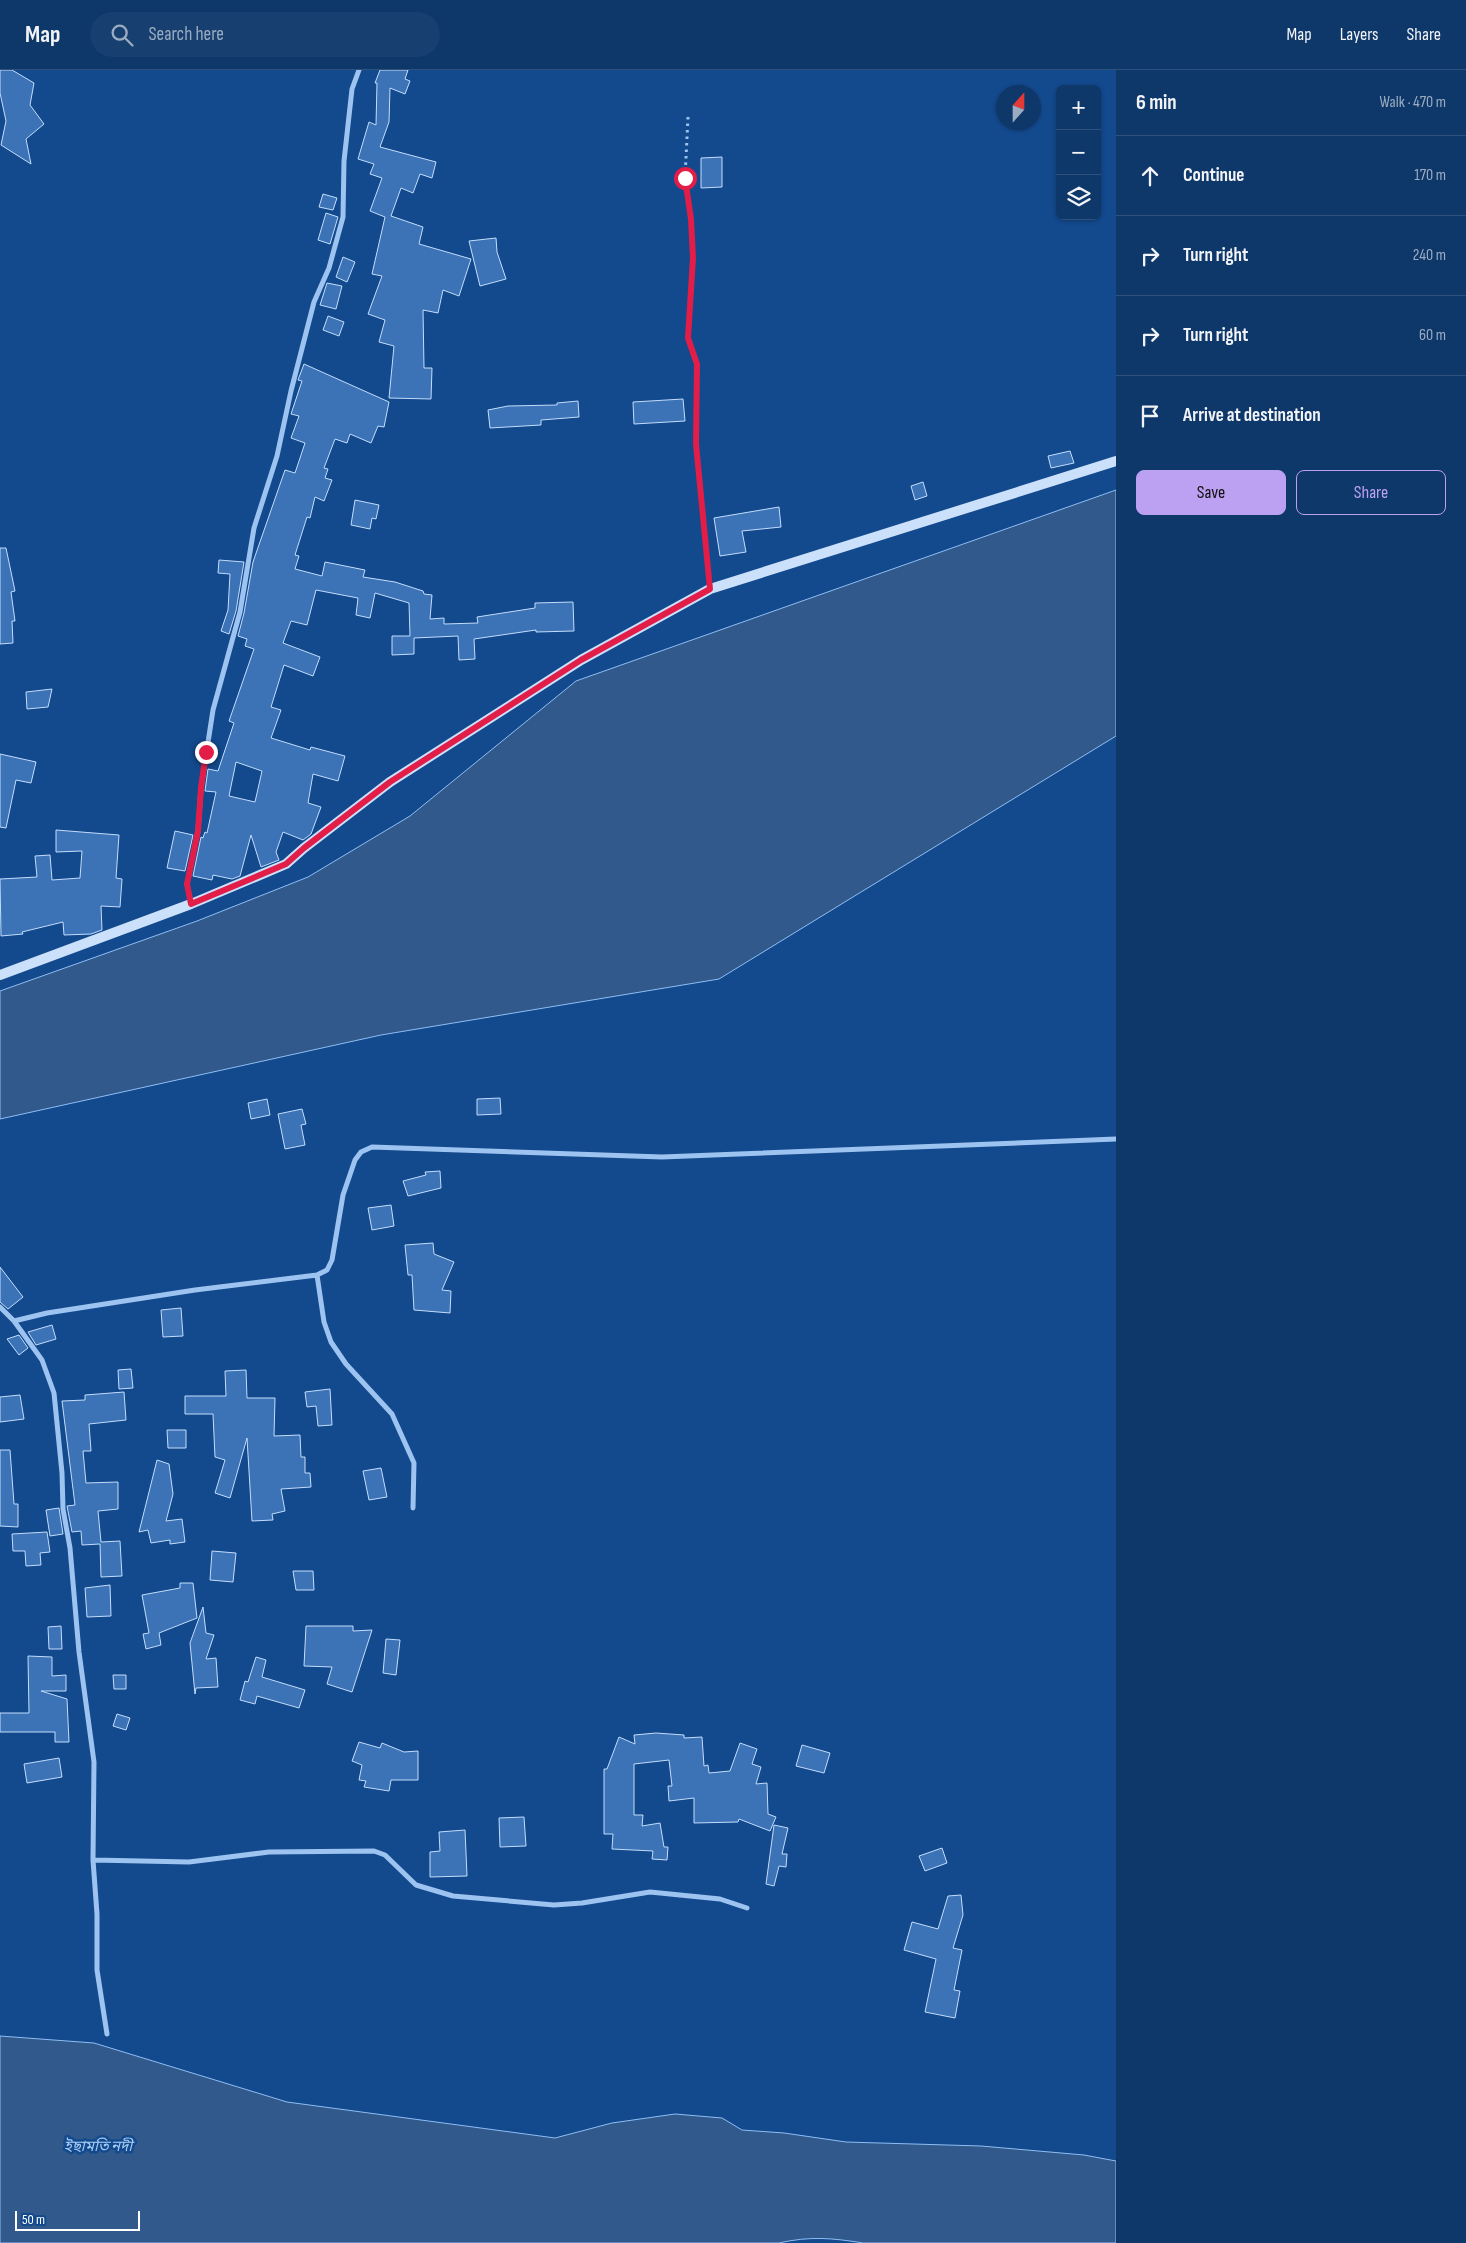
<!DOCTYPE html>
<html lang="en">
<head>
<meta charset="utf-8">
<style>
	body { margin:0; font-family:"Sofia Sans Condensed","Noto Sans Bengali",sans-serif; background:#173f70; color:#f1f3f6 }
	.controls { position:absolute; right:15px; top:15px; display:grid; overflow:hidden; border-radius:8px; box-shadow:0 1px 4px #0004 }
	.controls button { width:45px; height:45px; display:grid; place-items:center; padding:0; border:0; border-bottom:1px solid #2e517e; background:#0e376a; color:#f1f3f6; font:25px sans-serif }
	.compass { position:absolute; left:996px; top:15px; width:45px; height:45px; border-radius:50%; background:#0e376a; box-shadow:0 1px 4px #0004; rotate:21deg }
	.scale { position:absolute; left:15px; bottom:12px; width:125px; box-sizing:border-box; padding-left:5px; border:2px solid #fff; border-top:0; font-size:14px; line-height:18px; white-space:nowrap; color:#fff; -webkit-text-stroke:4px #13498d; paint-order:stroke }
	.stop { position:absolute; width:15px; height:15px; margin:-11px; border:4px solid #e11d48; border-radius:50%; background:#fff }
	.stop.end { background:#e11d48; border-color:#fff; box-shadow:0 1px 5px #0008 }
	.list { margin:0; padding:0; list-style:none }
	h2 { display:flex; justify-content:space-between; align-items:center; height:65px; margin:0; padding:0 20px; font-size:21px }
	h2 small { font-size:16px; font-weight:400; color:#9bacc1 }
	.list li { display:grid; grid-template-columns:32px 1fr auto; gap:15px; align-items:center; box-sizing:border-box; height:80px; padding:0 20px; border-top:1px solid #2e517e }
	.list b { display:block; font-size:19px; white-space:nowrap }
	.list em { font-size:16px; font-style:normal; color:#9bacc1 }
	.actions { display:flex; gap:10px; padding:15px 20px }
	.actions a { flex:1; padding:11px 0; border:1px solid #bca0f2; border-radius:8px; text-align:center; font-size:18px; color:#bca0f2 }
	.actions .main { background:#bca0f2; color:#111 }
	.icon { flex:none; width:28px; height:28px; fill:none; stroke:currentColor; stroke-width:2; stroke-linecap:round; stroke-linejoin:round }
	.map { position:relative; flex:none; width:1116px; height:2173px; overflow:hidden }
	header { display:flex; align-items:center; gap:30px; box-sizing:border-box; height:70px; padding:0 25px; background:#0e376a; border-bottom:1px solid #2e517e }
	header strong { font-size:24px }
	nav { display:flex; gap:28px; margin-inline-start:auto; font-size:18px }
	.search { width:350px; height:45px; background:#173f70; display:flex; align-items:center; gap:12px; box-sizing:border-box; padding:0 18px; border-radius:28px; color:#9bacc1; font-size:19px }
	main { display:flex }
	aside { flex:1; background:#0e376a }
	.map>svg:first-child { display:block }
	.water { fill:#31598b; stroke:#8fbef4 }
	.building { fill:#3c73b6; stroke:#c3ddfc; fill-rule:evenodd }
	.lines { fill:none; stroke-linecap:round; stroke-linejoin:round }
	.path { stroke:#9dc3f1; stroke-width:3; stroke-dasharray:2.5 4; stroke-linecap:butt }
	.street { stroke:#9dc3f1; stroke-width:5 }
	.secondary { stroke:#cbe0fb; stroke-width:10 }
	.route { stroke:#e11d48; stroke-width:6 }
	.labels { text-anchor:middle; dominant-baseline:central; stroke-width:5; stroke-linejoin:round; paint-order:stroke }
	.water-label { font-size:15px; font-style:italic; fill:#a8cdf8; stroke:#13498d }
</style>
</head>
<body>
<header>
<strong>Map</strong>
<div class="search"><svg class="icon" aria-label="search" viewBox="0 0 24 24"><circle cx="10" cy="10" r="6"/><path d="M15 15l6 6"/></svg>Search here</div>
<nav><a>Map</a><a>Layers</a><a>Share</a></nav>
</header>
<main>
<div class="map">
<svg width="1116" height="2173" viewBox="0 0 1116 2173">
	<rect width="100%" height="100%" fill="#13498d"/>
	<path class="water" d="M1116,420V666L719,909L381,965L0,1049V921L197,851L308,807L410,746L576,611Z
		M0,1966L94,1973L287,2032L555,2068L612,2053L675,2044L722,2048L742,2060L784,2063L846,2072L981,2076L1084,2085L1116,2091V2173H863C833,2168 809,2166 779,2173H0Z"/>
	<path class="building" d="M0,0H12L34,13L30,35L44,54L26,69L31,94L1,75L6,51L0,23Z
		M380,0H408L405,9L410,11L405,24L390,18L389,52L380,77L436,92L432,108L420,104L413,123L401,118L391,146L423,157L419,174L471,189L459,226L443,220L438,243L423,240L424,298H432L431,329L389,328L394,276L379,272L385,250L368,244L382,206L372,204L385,147L370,141L382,108L370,104L374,94L358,89L369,52L376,55L377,13H375Z
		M722,87V117L701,118V88Z
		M323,124L337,128L333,140L319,137Z
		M326,143L338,147L330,174L318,170Z
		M496,168L497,182L506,209L480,216L469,171Z
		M343,187L355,192L347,212L336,207Z
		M327,213L342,216L336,239L320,235Z
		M328,246L344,252L339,266L323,260Z
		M304,294L389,332L384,357L378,356L371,373L350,364L347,373L335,369L324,398L328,399L325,408L332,410L324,431L315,427L310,448L307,447L295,485L299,486L295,499L322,506L325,492L365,500L363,507L395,512L423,521L424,524L432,525L430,549L444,548V554L478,553L477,547L535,538V533L573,532L574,561L536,562V560L474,569L475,589L459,590L458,566L414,568V584L392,585V566H410L409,533L375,523L370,548L356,545L358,528L316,520L307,555L291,551L283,573L320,587L313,606L284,595L271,637L281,640L271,668L310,680L311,677L345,686L338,711L313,704L308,733L321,737L311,764L303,770L283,762L276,782L279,790L261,797L251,765L240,806L232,809L213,805L212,810L193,806L201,767L203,768L205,762L207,763L216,722L205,721L208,699L218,701L234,653L229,651L254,579L245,576L247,569L238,566L244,543L253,492L285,400L295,403L305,373L291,368L299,346L291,344L302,311L298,310ZM236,692L262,701L255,732L229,726Z
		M683,329L685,351L634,354L633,332Z
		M578,331L579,347L541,350V355L490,358L488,340L508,336L557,335V333Z
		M1070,381L1074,393L1051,398L1048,386Z
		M923,412L927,426L915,430L911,416Z
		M355,430L379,435L376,449L372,448L370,459L351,455Z
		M779,437L781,457L742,461L746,482L720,486L714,448Z
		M0,478H6L15,521L11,522L15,551H12L13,573L0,574Z
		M219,490L244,492L236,541L229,564L221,561L228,540L230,504L218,503Z
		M52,619L48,637L27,639L26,622Z
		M0,684L36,692L31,713L16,710L6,758L0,757Z
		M56,760L119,765L116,808L122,809L120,837L101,836L102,860L91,864L64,865L63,852L22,862L23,864L1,866L0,809L37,807L35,786L50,785L52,810L80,808L82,781L56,782Z
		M175,761L193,765L185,801L167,798Z
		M500,1028L501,1044L477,1045V1029Z
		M267,1029L270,1045L251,1049L248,1033Z
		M302,1039L306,1054L301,1055L305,1075L285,1079L278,1044Z
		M440,1101L441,1118L408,1126L403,1111L426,1105L425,1102Z
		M391,1135L394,1156L372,1160L368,1138Z
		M433,1173L434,1184L454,1192L442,1220L451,1221L450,1243L414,1240L412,1205H408L405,1175Z
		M0,1197L23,1227L8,1239L0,1232Z
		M181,1238L183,1266L163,1267L161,1240Z
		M52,1255L56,1269L36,1275L28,1262Z
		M19,1265L28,1278L19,1285L7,1269Z
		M131,1299L133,1318L119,1319L118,1300Z
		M246,1300L247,1328H275L274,1366L300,1365L301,1387H305V1403H310L311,1417L281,1419L285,1441L272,1444L273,1450L252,1451L247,1368L230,1428L215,1423L225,1390L215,1387L213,1344H185V1326H226L225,1301Z
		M330,1319L332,1355L318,1356L316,1336L307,1337L305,1322Z
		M124,1322L126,1350L89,1354L91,1381H83L86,1413L118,1412V1439L98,1441L101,1472L120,1471L122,1506L101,1507L100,1474L82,1475L81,1461L72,1462L67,1436L75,1435L62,1331L85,1330V1325Z
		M20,1325L24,1349L0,1352V1327Z
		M167,1360H186V1378H168Z
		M0,1380H10L14,1434H18V1457L0,1456Z
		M157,1390L169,1394L173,1424L166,1451L182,1449L185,1472L170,1474V1470L151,1473L148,1460L139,1462Z
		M381,1398L387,1427L369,1430L363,1401Z
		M59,1438L63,1464L50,1466L46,1440Z
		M47,1462L50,1482L40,1483L41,1495L26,1496L25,1481H13L12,1464Z
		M212,1481L236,1483L233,1512L210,1510Z
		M293,1501H313L314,1520H296Z
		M180,1513H193L197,1548L159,1563L161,1575L146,1579L143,1564L149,1563L142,1525L180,1518Z
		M110,1515L111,1546L87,1547L85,1518Z
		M203,1537L206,1563L214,1565L206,1589L216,1588L218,1617L196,1618L195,1624L190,1573Z
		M61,1556L62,1579H49L48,1557Z
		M306,1556H353V1561L372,1560L352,1622L327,1614L332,1597L304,1596Z
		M386,1569L400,1570L396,1605L383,1603Z
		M28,1586L52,1587V1606L66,1605V1621H41L67,1629L69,1672H55V1662H0V1643H29Z
		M256,1587L266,1590L262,1607L305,1620L299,1638L257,1626L255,1634L240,1630L245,1611L248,1612Z
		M113,1605H126V1619H114Z
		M117,1644L130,1648L126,1660L113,1656Z
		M656,1663L684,1665V1668L702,1667L704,1696L708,1695L709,1703L730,1701L740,1673L757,1679L752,1694L761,1697L756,1714L767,1713L768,1744L776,1747L770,1761L739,1749L738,1752L694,1753V1728L669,1731L668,1716H672L669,1690L634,1694V1745H643L642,1756L660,1753L664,1777H668L667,1790L652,1789L653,1781L612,1779L613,1764H604V1699H607L619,1667L635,1674L634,1665Z
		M359,1672L380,1678L382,1673L404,1682L418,1681V1710H391L389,1721L364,1717L366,1711L359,1710L362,1695L352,1691Z
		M802,1675L830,1683L824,1703L796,1696Z
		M59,1688L62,1707L27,1713L24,1694Z
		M524,1747L526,1776L500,1777L499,1748Z
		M774,1755L788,1758L782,1784H787L786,1797L779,1796L774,1816L766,1814Z
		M465,1760L467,1806L430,1807V1782L440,1781L439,1762Z
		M942,1778L947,1793L925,1801L919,1786Z
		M961,1825L963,1845L953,1878L962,1880L954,1920L960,1921L955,1948L925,1942L936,1889L904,1880L912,1852L938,1859L948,1826Z"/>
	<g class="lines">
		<path class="path" d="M688,47L685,108L691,149L693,188L688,268L697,294L696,374L709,506"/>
		<path class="street" d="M191,834L187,814L198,761L201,718L213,640L240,542L254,458L277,386L291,321L314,232L329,198L343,147L344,91L352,19L359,0
			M317,1205L324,1252L331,1272L346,1294L392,1344L414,1393L413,1438
			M0,1237L14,1251L42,1290L54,1323L62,1403L63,1439L70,1478L79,1582L94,1692L93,1790L97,1844V1900L107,1964
			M14,1251L47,1243L195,1220L317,1205L327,1200L332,1190L343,1125L355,1090L361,1082L372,1077L662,1087L1116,1069
			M93,1790L189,1792L269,1782L374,1781L385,1785L416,1815L453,1826L554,1835L582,1833L650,1822L720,1829L747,1838"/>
		<path class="secondary" d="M0,905L191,834L286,794L304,778L390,712L581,590L710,519L1116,391"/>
	</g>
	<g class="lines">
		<path class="route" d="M206,682L201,718L198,761L187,814L191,834L286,794L304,778L390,712L581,590L710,519L696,374L697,294L688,268L693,188L691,149L685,108"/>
	</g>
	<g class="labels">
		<g class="water-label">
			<text x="98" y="2076">ইছামতি নদী</text>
		</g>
	</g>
</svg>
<div class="controls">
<button>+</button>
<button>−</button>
<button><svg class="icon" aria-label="layers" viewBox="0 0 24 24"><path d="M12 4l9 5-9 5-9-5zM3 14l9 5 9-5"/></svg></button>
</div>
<svg class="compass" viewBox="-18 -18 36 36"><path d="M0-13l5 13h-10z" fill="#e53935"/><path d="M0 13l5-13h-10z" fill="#9bacc1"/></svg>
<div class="scale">50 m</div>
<div class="stop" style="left:685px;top:108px"></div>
<div class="stop end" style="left:206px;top:682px"></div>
</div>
<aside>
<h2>6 min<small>Walk · 470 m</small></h2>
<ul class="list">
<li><svg class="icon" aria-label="ahead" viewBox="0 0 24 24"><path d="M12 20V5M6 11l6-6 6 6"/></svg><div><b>Continue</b></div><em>170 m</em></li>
<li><svg class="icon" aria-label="right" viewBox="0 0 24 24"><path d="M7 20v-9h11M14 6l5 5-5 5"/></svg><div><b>Turn right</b></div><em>240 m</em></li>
<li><svg class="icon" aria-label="right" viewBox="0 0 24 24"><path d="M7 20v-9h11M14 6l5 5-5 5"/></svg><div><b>Turn right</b></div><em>60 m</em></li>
<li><svg class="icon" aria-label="arrive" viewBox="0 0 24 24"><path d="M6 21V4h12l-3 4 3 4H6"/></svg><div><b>Arrive at destination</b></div></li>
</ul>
<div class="actions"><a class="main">Save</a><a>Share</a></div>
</aside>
</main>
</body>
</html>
